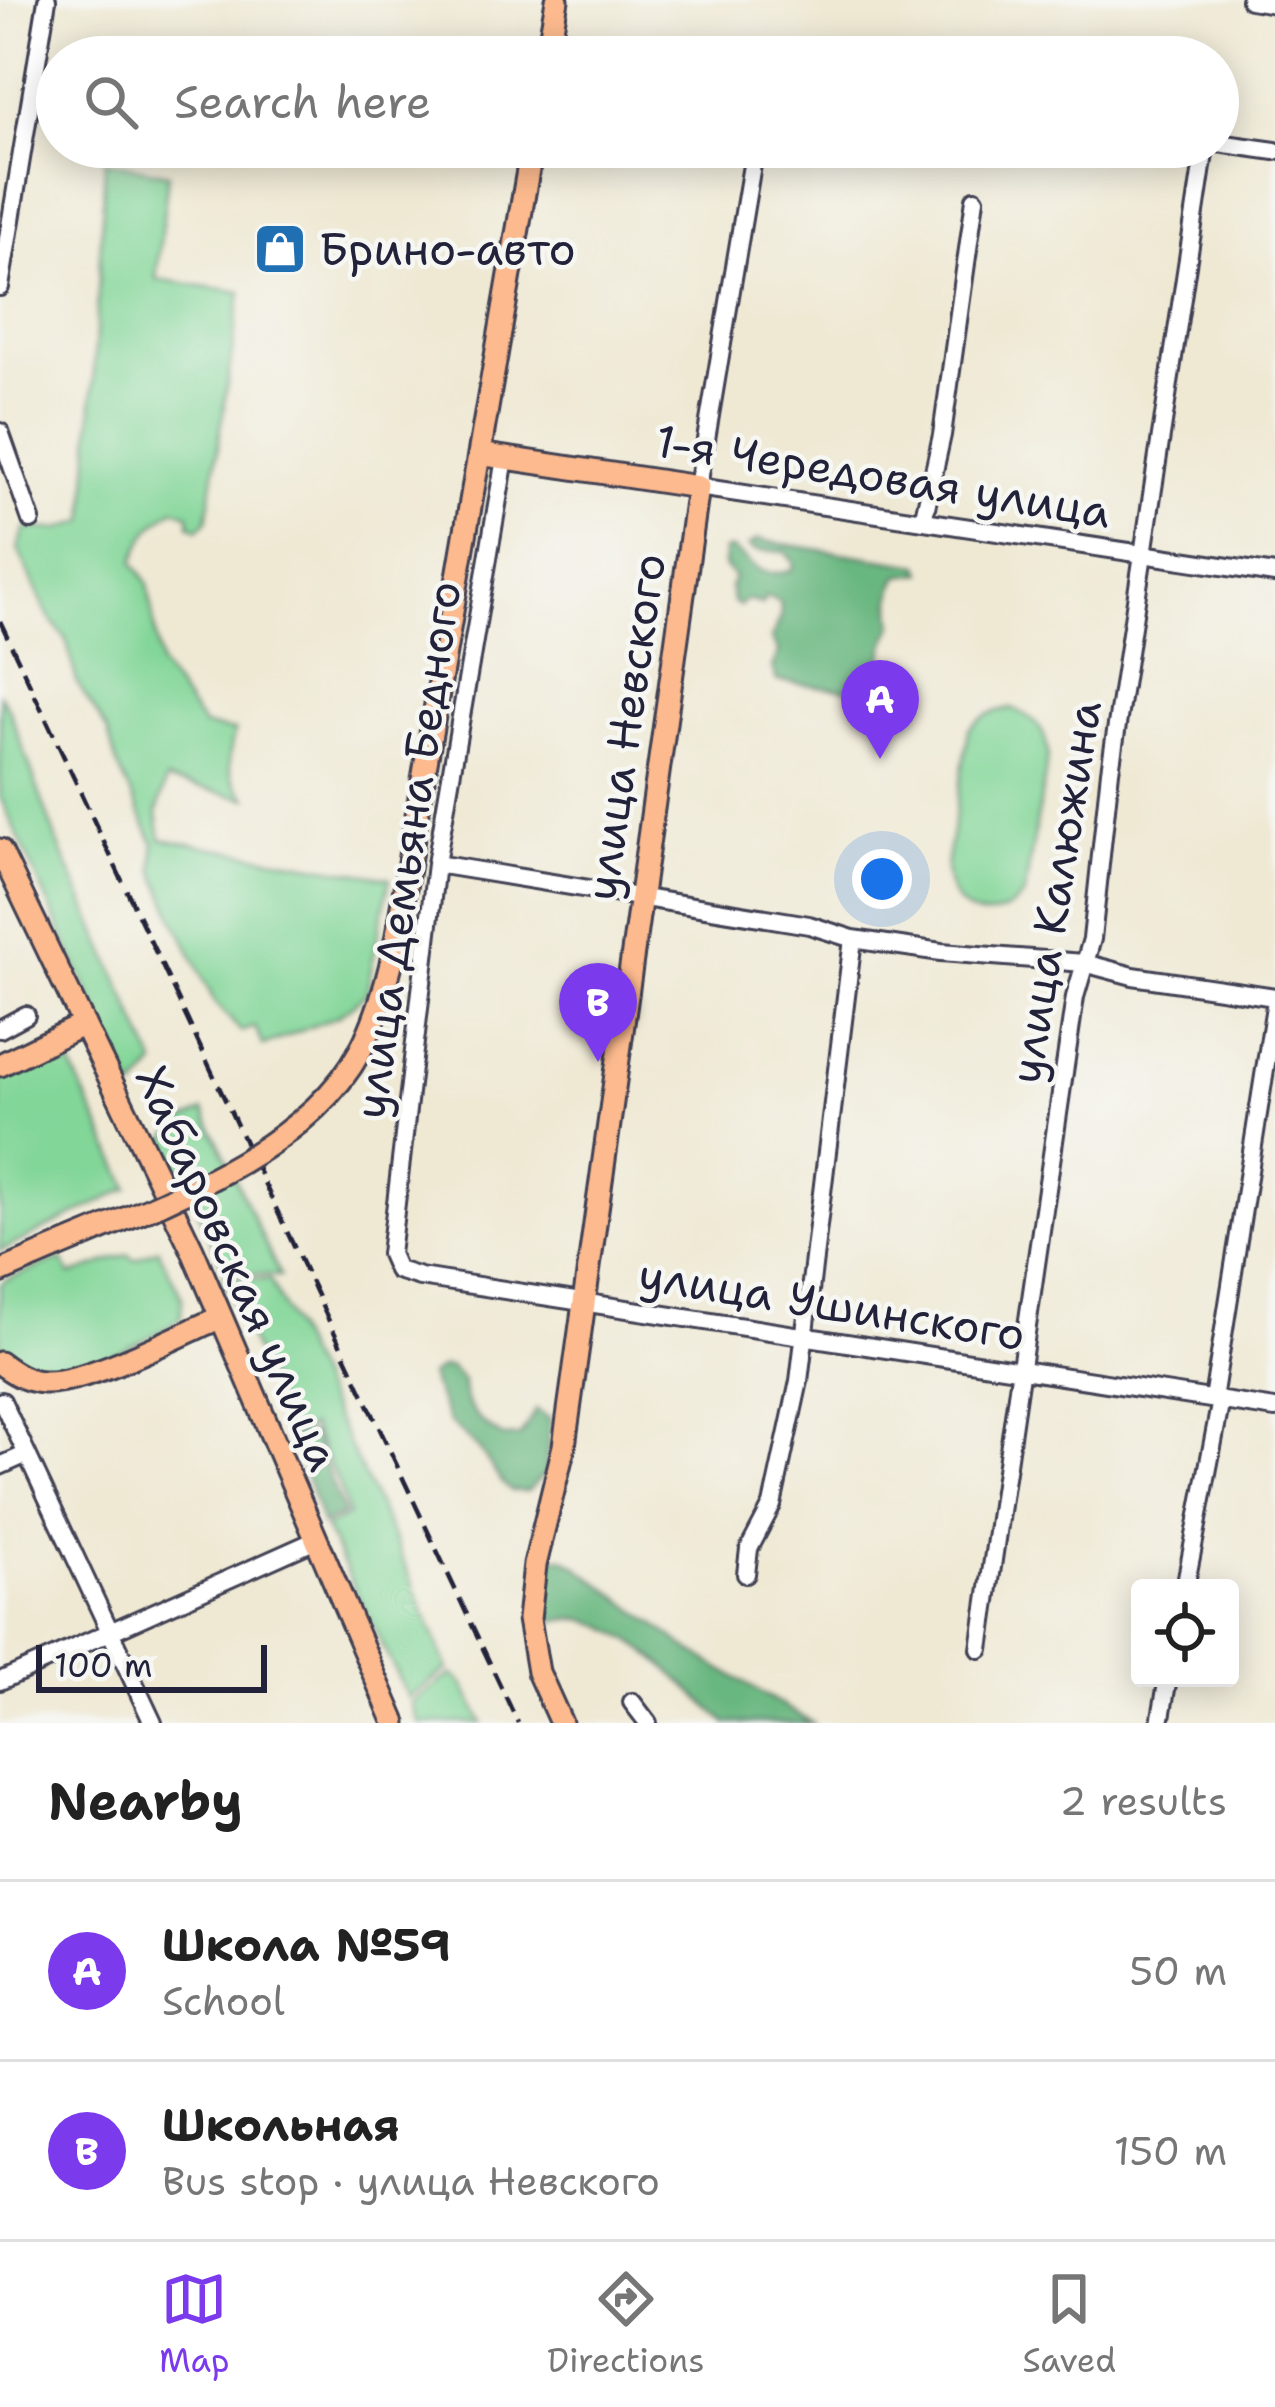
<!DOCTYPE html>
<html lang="en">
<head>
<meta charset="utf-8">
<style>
	body { margin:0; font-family:"Shantell Sans",sans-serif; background:#f2f2f2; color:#222 }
	.controls { position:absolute; right:36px; bottom:36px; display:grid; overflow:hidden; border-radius:12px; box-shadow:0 6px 30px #0003 }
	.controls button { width:108px; height:108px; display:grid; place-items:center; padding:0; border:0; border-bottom:3px solid #e0e0e0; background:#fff; color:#222; font:60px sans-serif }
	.scale { position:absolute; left:36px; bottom:30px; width:231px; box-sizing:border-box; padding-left:12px; border:6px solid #22223b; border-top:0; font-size:33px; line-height:42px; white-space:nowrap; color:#22223b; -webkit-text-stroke:9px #f6f6f2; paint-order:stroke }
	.you { position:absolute; left:882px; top:879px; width:42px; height:42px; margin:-30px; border:9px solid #fff; border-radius:50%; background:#1a73e8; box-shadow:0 0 0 18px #1a73e833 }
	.badge { display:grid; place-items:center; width:78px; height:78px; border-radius:50%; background:#7c3aed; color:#fff; font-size:39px; font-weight:700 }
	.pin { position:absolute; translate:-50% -99px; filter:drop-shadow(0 3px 6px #0008) }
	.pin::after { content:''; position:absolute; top:63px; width:42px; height:36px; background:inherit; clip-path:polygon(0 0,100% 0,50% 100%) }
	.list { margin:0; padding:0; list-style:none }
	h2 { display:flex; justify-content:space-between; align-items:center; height:156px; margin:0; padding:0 48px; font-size:51px }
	h2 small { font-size:39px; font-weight:400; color:#767676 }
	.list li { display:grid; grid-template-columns:78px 1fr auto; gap:36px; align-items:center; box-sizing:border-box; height:180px; padding:0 48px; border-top:3px solid #e0e0e0 }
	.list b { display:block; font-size:45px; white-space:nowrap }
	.list p { margin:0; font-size:39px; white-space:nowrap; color:#767676 }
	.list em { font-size:39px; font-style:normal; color:#767676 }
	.icon { flex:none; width:66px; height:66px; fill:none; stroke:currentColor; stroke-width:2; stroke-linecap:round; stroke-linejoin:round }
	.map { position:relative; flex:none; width:1275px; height:1723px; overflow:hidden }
	.search { position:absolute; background:#fff; box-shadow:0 6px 30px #0003; left:36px; right:36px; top:36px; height:132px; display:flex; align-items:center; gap:30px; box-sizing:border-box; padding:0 42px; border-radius:66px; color:#767676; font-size:45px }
	.sheet { height:516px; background:#fff }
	nav { display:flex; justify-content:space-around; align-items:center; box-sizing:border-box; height:168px; border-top:3px solid #e0e0e0; background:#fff; font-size:33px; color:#767676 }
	nav a { display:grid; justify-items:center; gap:6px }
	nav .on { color:#7c3aed }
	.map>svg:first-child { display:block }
	.green { fill:#82d698; stroke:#527c6a; stroke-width:3 }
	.forest { fill:#69b780; stroke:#466c5e; stroke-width:3 }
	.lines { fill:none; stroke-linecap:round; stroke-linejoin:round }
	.minor-casing { stroke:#414052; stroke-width:22 }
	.major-casing { stroke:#414052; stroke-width:27 }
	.minor { stroke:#fff; stroke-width:16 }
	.major { stroke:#fcba8e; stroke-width:21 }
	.rail { stroke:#22223b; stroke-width:4.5; stroke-dasharray:18 9; stroke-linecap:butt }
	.major-bridge-casing { stroke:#414052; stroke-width:27; stroke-linecap:butt }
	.major-bridge { stroke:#fcba8e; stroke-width:21 }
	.labels { text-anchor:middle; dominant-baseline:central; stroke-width:9; stroke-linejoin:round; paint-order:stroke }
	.poi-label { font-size:45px; fill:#22223b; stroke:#f6f6f2; text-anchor:start }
	.street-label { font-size:45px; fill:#22223b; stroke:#f6f6f2 }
</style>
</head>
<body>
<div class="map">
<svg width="1275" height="1723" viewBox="0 0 1275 1723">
	<rect width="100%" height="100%" fill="#f6f6f2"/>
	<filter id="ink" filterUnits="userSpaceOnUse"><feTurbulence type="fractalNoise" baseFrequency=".00833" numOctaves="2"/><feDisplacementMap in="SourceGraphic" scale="24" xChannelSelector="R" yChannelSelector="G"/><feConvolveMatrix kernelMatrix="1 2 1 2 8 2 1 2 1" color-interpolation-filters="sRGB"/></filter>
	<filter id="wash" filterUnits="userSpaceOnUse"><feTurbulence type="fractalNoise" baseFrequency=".004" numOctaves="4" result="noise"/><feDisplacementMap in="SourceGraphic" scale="48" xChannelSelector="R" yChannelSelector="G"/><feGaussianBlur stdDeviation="2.7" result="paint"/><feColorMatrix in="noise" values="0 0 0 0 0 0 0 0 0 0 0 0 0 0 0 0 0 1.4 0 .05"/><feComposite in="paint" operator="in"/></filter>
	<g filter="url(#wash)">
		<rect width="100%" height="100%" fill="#efe9d4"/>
		<path class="green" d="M105,161L168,174L156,279L241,292L207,521L198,529L190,524L189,514L175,509C152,522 142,538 134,562L148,584L160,666L204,726L235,731C226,761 225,779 249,799L166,780L157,813L161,839L390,878L366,994L338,1016L263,1046L255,1027L241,1032L214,1001L177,924L154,870V843L116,762L108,732L77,683L66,639L48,616L18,549L25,529H59L86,521Z
			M0,695L9,709L56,839L156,1065L134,1091L0,797Z
			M1012,709C1037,718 1047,731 1048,757L1024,895C991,932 948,916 946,867L969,729C983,715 993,710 1012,709Z
			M63,1048L129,1188L0,1251V1075Z
			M204,1111L280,1276L225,1272L166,1139L179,1123Z
			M158,1249L182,1297L181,1319C146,1340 81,1377 39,1370C23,1368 11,1356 0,1345V1285L5,1280L61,1259L71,1275L129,1254L134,1260Z
			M222,1278L270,1280L396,1544L448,1669L408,1698L325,1528L348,1515L339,1485L311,1426L293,1437Z
			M452,1674L463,1684L483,1723H419L411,1703Z"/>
		<path class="forest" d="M757,540L920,565L923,573L899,576C890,590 891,609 894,625C878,651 886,671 871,693L777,681L772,667L779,652L771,639L781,617L780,602L765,597L762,604L746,600L740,606L733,602L730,587L734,578L724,566V550L733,549C753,567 762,578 791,571L794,564L786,551H755L748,546Z
			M442,1367L450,1368L463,1381C462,1408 481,1424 503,1437L520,1436L536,1410L550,1419L546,1472L528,1491H511L502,1483L479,1449L449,1422L429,1376Z
			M312,1433L343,1513L322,1525L293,1437Z
			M552,1557L563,1558L578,1567L691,1651L812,1723H727C683,1686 644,1637 586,1620C569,1616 554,1624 538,1620L541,1581Z"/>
	</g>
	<g filter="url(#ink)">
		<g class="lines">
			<g class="minor-casing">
				<path id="minor" d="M1250,0L1275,4
					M550,42L634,57
					M1218,143L1275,151
					M755,147L698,487L1275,574
					M0,287L47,0
					M0,432L31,520
					M505,458L436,864L390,1254L397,1270L420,1277L1275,1409
					M923,521L942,435L975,199
					M436,864L809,925L853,939L941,952L1084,963L1133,976L1275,997
					M0,1029L26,1015
					M1213,1399L1275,1006
					M2,1401L153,1723
					M0,1466L27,1454
					M746,1574L749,1549L772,1505L799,1381L853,939
					M1185,1588L1221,1400
					M980,1649L1075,997L1092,939L1110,771L1205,147
					M0,1681L316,1540
					M632,1702L648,1723
					M1160,1723L1168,1678"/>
			</g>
			<g class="major-casing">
				<path id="major" d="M547,57L557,0
					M479,454L698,487L564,1446L535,1565L529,1619L538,1672L561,1723
					M413,838L532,147
					M0,850L192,1249L395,1723
					M0,1065L84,1024
					M0,1272L32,1258
					M0,1363C13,1373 26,1381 43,1382C87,1384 177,1336 221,1317"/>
			</g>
			<use href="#minor" class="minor"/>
			<use href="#major" class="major"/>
			<path class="rail" d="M0,621L518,1723"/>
			<g class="major-bridge-casing">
				<path id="major-bridge" d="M32,1258C139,1211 302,1159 360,1051C394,986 401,909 413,838"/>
			</g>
			<use href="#major-bridge" class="major-bridge"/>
		</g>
	</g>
	<defs>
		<g id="shop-square" transform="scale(2.7)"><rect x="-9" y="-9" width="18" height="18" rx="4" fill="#1f6fb2" stroke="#f6f6f2"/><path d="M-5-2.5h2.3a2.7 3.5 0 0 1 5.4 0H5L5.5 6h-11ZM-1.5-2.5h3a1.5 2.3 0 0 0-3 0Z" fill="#fff"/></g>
	</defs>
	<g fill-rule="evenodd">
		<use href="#shop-square" x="280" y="249"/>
	</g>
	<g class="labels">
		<g class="poi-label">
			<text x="319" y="249">Брино-авто</text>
		</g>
		<g class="street-label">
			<text transform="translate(883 476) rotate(9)">1-я Чередовая улица</text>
			<text transform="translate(625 727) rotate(-82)">улица Невского</text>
			<text transform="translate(407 850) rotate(-82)">улица Демьяна Бедного</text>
			<text transform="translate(1055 892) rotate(-81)">улица Калюжина</text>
			<text transform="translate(238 1268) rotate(66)">Хабаровская улица</text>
			<text transform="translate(832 1304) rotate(9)">улица Ушинского</text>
		</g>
	</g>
</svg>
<div class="controls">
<button><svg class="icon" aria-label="locate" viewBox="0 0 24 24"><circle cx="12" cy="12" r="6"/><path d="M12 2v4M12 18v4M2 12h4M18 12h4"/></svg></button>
</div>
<div class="scale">100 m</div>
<div class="you"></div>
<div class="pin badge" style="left:880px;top:759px">A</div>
<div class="pin badge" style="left:598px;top:1062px">B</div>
<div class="search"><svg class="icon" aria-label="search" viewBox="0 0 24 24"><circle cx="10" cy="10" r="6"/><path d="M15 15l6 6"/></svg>Search here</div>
</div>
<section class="sheet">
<h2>Nearby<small>2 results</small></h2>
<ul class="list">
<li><span class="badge">A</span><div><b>Школа №59</b><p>School</p></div><em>50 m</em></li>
<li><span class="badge">B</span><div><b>Школьная</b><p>Bus stop · улица Невского</p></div><em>150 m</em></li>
</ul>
</section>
<nav>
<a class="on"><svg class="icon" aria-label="map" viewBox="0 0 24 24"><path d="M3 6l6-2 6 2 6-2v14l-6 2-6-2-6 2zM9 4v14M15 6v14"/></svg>Map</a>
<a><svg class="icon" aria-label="directions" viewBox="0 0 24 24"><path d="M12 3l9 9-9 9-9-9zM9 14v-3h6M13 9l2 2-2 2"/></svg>Directions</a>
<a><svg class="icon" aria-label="saved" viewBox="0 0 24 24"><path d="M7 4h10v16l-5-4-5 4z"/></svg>Saved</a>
</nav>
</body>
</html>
